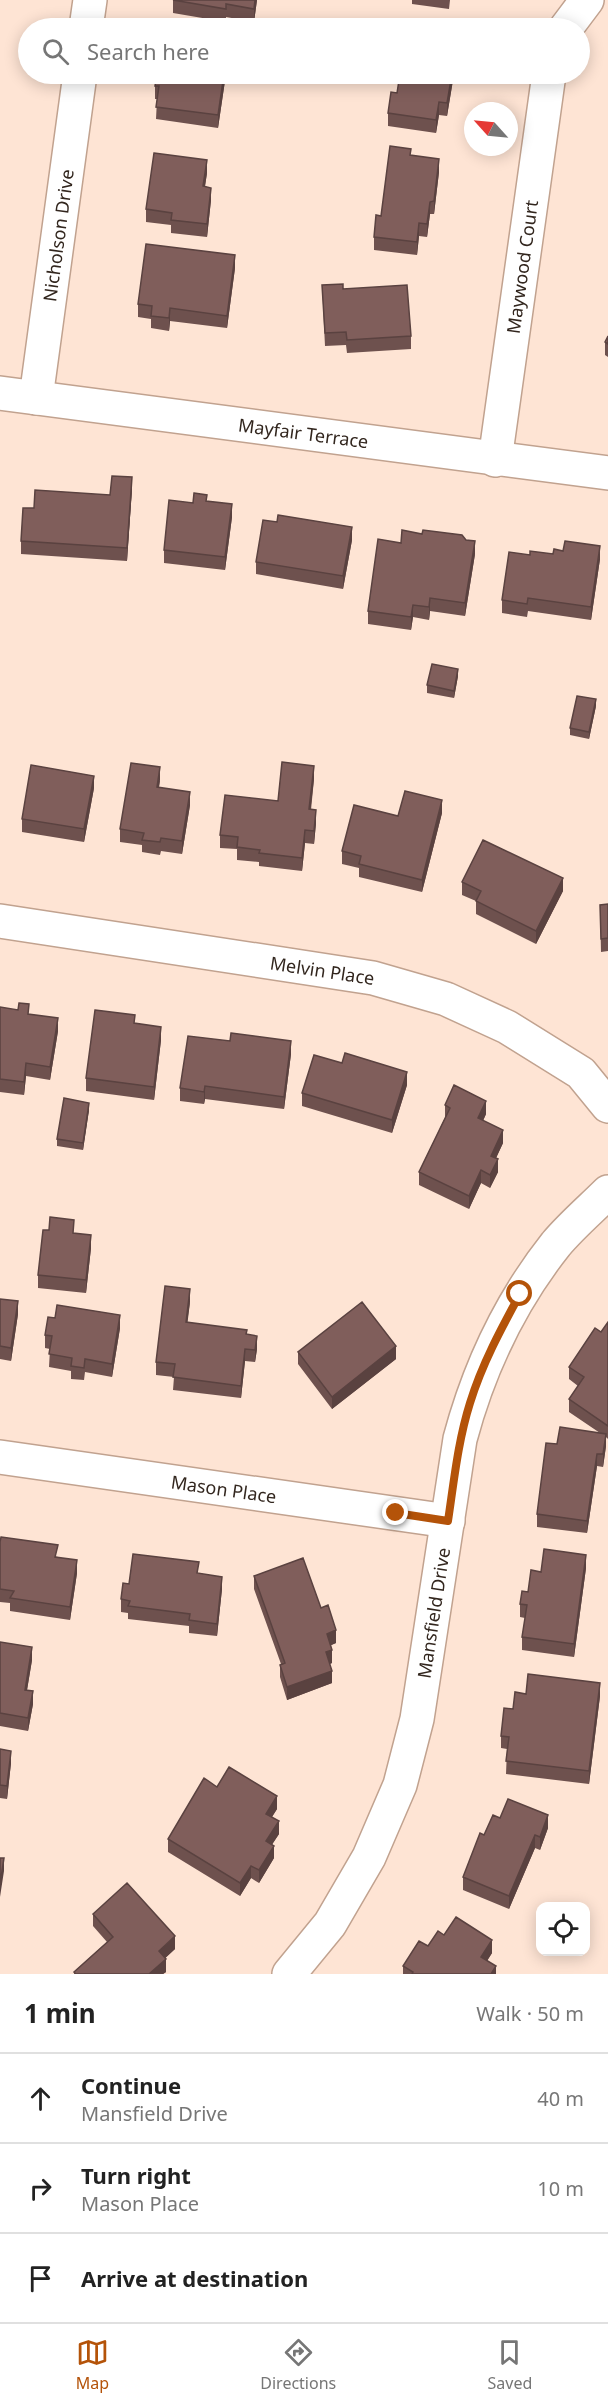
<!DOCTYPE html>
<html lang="en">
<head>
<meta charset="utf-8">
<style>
	body { margin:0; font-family:"Noto Sans",sans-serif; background:#f6f6f6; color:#222 }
	.controls { position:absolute; right:18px; bottom:18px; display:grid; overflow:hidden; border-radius:12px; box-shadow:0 3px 15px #0003 }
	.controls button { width:54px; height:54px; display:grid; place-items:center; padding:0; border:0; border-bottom:2px solid #e0e0e0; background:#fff; color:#222; font:30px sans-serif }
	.compass { position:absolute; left:464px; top:102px; width:54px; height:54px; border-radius:50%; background:#fff; box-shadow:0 3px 15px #0003; rotate:297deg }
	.stop { position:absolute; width:18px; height:18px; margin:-14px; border:4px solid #b45309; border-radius:50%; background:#fff }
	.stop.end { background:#b45309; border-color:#fff; box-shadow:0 2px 6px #0008 }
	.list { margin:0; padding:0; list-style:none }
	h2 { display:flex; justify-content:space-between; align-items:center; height:78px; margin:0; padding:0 24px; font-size:26px }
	h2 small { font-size:20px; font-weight:400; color:#767676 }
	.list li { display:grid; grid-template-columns:39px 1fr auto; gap:18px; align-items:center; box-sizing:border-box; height:90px; padding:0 24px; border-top:2px solid #e0e0e0 }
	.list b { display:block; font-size:22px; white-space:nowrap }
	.list p { margin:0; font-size:20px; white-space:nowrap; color:#767676 }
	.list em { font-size:20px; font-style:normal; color:#767676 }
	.icon { flex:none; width:33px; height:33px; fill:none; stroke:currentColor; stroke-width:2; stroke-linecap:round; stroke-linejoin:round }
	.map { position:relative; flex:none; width:608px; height:1974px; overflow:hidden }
	.search { position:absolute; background:#fff; box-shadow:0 3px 15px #0003; left:18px; right:18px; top:18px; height:66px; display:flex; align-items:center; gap:15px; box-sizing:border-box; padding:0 21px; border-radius:33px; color:#767676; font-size:22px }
	.sheet { height:348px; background:#fff }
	nav { display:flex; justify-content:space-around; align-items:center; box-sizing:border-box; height:84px; border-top:2px solid #e0e0e0; background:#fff; font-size:16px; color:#767676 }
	nav a { display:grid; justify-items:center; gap:3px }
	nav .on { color:#b45309 }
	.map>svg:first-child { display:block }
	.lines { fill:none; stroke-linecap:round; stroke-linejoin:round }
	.street-casing { stroke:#c1a28f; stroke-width:36 }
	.street { stroke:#fff; stroke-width:33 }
	.wall { fill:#6e514e }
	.shaded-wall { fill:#5a4240 }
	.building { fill:#805e5b; stroke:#5a4240; stroke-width:1.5 }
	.route { stroke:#b45309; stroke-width:8 }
	.labels { text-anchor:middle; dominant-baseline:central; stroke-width:6; stroke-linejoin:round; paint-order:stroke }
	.street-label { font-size:18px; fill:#32261e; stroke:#fee4d4 }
</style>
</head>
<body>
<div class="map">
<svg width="608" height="1974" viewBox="0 0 608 1974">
	<rect width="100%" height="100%" fill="#fee4d4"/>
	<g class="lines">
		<g class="street-casing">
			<g id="street">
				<path d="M86,28L90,0"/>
				<path d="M566,28L587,0"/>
				<path id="s1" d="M0,393L608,473"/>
				<path id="s2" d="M36,398L80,74"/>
				<path id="s3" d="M495,460L549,74"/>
				<path id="s4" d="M0,921L373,978L446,999L507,1027L581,1073L608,1106"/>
				<path id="s5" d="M0,1457L448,1521"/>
				<path id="s6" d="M289,1974L330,1924L369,1857L400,1785L417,1719L460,1439C479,1368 510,1302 556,1244C572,1225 591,1209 608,1192"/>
			</g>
		</g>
		<use href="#street" class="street"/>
	</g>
	<path class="wall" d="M173,0H257L254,22L226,17V22L173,13Z
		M412,0H450L449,9L412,4Z
		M226,74L218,128L156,119L157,99H155V86Z
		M400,74H454L447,116L439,115L436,133L388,126V113L397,93Z
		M410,155L439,172L434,214H430L427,237L419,236L417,255L374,250V237L381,216Z
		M207,173L205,186L211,200L207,237L171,233V225L146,222V209Z
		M235,268L227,328L170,321L169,331L151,328V319L138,317V304Z
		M322,285L343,289L411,336V349L347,353L346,345L325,346Z
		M608,336V357L605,355V342Z
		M132,489L127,561L21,554V541L34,508L110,495Z
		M207,501L232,517L225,570L164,563V550L193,503Z
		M352,540L343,589L256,574V562Z
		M475,554L465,616L430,611L429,620L413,617L411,630L368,624V611Z
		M553,554L600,559L591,620L528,611L527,617L502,613V600L530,555Z
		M458,676L454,698L427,693V685Z
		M596,706L589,739L570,735V728Z
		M314,779L311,810L316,823L314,844L305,843L302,871L259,866V862L237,860V849L220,848V835L278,801Z
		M160,780L159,787L190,805L182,854L161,851L160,855L142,852V845L120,842V829Z
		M94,788L84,842L22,832V819Z
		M442,813L422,892L359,877V868L342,864V851L398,816Z
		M462,882L563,891L536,944L476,914V901L462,895Z
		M608,904V951L601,952L600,905Z
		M0,1007L29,1014L58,1031L50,1080L26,1076L24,1095L0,1092Z
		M135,1023L161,1040L154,1100L86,1091V1078Z
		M230,1041L291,1054L284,1109L205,1099L204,1104L180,1101V1088Z
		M407,1085L392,1133L302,1106V1093Z
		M445,1105L486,1114L483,1121L503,1143L496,1158L498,1172L490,1188L481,1183L469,1209L419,1185V1172L445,1118Z
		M89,1110L83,1150L57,1146V1139Z
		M74,1233L91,1248L86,1293L38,1288V1275Z
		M0,1299L18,1314L11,1361L0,1359Z
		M190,1302L187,1323L247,1334L257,1349L255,1362L245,1361L241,1398L173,1390L174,1377L156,1375V1362Z
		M608,1322V1439L606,1437V1446L603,1467L597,1466L587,1533L537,1527V1514L557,1444L600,1433L569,1412V1399L578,1386L569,1379V1367L601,1332Z
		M120,1328L112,1377L85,1372L84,1380L71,1379V1371L49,1367L50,1349L45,1348V1335Z
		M298,1352L396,1359L332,1409L298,1364Z
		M0,1542L58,1557L77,1573L70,1620L10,1611V1603L0,1602Z
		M586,1568L574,1657L522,1650V1637L525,1618L520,1617V1604L541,1572Z
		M199,1574L222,1589L217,1636L189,1633V1626L128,1619V1613L121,1612V1599L129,1584Z
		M254,1576L336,1643L331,1645L332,1663L330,1664L332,1683L287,1700L280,1677V1665L281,1664L254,1589Z
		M0,1642L32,1660L27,1690L33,1704L28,1731L0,1726Z
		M526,1694L600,1696L589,1784L506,1774L507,1749L501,1748V1736L513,1709Z
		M0,1749L11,1763L7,1799L0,1798Z
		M217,1787L277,1809L272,1817L279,1834L272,1844L274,1858L259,1883L251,1878L240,1896L168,1852V1839Z
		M500,1818L548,1828L540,1850L535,1848L509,1909L463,1890V1877L484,1835Z
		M93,1914L175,1949L165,1958L166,1972L163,1974H74V1972L107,1942L93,1926Z
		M444,1935L492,1953L487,1961L496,1974H403V1966L428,1946Z"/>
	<path class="shaded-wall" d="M255,0H257L254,22V9Z
		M224,74H226L218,128V115Z
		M452,74H454L447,116V103Z
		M439,102V115L436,133V120Z
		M439,159V172L434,214V201Z
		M207,160V173L203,199V186Z
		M211,188V200L207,237V224Z
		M430,202V214L427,237V224Z
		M419,223V236L417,255V242Z
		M235,255V268L227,328V316Z
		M170,308V321L169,331V318Z
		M132,477V489L127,561V548Z
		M232,504V517L225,570V557Z
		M352,527V540L343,589V576Z
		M475,541V554L465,616V603Z
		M600,546V559L591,620V607Z
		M430,598V611L429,620V607Z
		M413,605V617L411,630V617Z
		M458,669V676L454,698V691Z
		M596,699V706L589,739V732Z
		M314,766V779L309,822V809Z
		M160,767V780L157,799V787Z
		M94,776V788L84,842V829Z
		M190,792V805L182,854V841Z
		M442,800V813L422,892V880Z
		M316,810V823L314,844V831Z
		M305,830V843L302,871V858Z
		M563,878V891L536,944V931Z
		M58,1018V1031L50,1080V1067Z
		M161,1027V1040L154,1100V1087Z
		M291,1041V1054L284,1109V1097Z
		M26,1063V1076L24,1095V1082Z
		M407,1072V1085L392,1133V1120Z
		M205,1086V1099L204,1104V1092Z
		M486,1101V1114L478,1131V1118Z
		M89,1103V1110L83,1150V1143Z
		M503,1130V1143L491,1169V1156Z
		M498,1159V1172L490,1188V1175Z
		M481,1170V1183L469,1209V1196Z
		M91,1235V1248L86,1293V1280Z
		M190,1289V1302L186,1335V1322Z
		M18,1301V1314L11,1361V1348Z
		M120,1315V1328L112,1377V1364Z
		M257,1336V1349L255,1362V1350Z
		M396,1346V1359L332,1409V1397Z
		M245,1349V1361L241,1398V1386Z
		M606,1434V1446L603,1467V1454Z
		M597,1454V1466L587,1533V1521Z
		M586,1555V1568L574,1657V1644Z
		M77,1560V1573L70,1620V1607Z
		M222,1577V1589L217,1636V1624Z
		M336,1630V1643L327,1647V1634Z
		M32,1647V1660L25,1702V1690Z
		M332,1650V1663L326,1665V1652Z
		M332,1671V1683L287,1700V1687Z
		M600,1683V1696L589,1784V1771Z
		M33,1691V1704L28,1731V1718Z
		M11,1751V1763L7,1799V1786Z
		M277,1796V1809L266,1826V1814Z
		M548,1815V1828L540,1850V1837Z
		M279,1821V1834L266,1854V1841Z
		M535,1835V1848L509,1909V1896Z
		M274,1846V1858L259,1883V1870Z
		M4,1858V1871L0,1897V1884Z
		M251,1866V1878L240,1896V1883Z
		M175,1936V1949L159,1964V1951Z
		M492,1940V1953L481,1970V1957Z
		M166,1959V1972L163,1974H149Z
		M496,1966V1974H491Z"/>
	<path class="building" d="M173,0H255L254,9L226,4V9Z
		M157,74H224L218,115L156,107L159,86H155Z
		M400,74H452L447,103L439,102L436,120L388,113L391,92L397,93Z
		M390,146L411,149L410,155L439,159L434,201L430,202L427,224L419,223L417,242L374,237L376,215L381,216Z
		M154,153L207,160L203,186L211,188L207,224L171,220L172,213L146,209Z
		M146,244L235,255L227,316L170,308L169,318L151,316L152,306L138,304Z
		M343,284V289L407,285L411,336L347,340L346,332L325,333L322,285Z
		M608,336V344L605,342Z
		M112,476L132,477L127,548L21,541L23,508H34L35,490L110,495Z
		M194,493L207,495L206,501L232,504L225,557L164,550L169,500L193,503Z
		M278,515L352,527L343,576L256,562L263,520L277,522Z
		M402,530L422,534L423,530L462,535L466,540L475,541L465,603L430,598L429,607L413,605L411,617L368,611L378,539L401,543Z
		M565,541L600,546L591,607L528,598L527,604L502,600L509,552L530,555V551L553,554L554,549L563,551Z
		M432,664L458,669L454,691L427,685Z
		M577,696L596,699L589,732L570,728Z
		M282,762L314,766L309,809L316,810L314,831L305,830L302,858L259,853L260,850L237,847L238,837L220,835L225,795L278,801Z
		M131,763L160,767L157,787L190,792L182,841L161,838L160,842L142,840L144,833L120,829Z
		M31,765L94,776L84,829L22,819Z
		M405,791L442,800L422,880L359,864L361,856L342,851L354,805L398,816Z
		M483,840L563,878L536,931L476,901L481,891L462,882Z
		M608,904V938L601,939L600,905Z
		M19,1003L29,1004L28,1014L58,1018L50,1067L26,1063L24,1082L0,1079V1007L18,1010Z
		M95,1010L135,1015L134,1023L161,1027L154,1087L86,1078Z
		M231,1033L291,1041L284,1097L205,1086L204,1092L180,1088L188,1036L230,1041Z
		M345,1053L407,1072L392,1120L302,1093L314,1055L342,1063Z
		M454,1085L486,1101L478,1118L503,1130L491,1156L498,1159L490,1175L481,1170L469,1196L419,1172L450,1108L445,1105Z
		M64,1098L89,1103L83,1143L57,1139Z
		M50,1217L74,1220L73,1233L91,1235L86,1280L38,1275L43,1230H49Z
		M165,1286L190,1289L186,1322L247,1330L246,1334L257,1336L255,1350L245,1349L241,1386L173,1377L175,1364L156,1362Z
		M0,1299L18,1301L11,1348L0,1346Z
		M362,1302L396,1346L332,1397L298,1352Z
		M57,1305L120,1315L112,1364L85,1359L84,1368L71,1366L72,1358L49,1354L52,1336L45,1335L48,1317L55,1318Z
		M608,1322V1426L569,1399L584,1377L569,1367L595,1328L601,1332Z
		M560,1427L606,1434L603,1454H597L587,1521L537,1514L546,1443L557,1444Z
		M1,1537L58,1545L55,1557L77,1560L70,1607L10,1598L14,1591L0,1589V1542Z
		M544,1549L586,1555L574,1644L522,1637L527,1605L520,1604L522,1591L528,1592L531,1570L541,1572Z
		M133,1554L199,1562L197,1573L222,1577L217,1624L189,1620L190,1614L128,1606L130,1601L121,1599L123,1583L129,1584Z
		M303,1558L321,1608L328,1605L336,1630L327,1634L332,1650L326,1652L332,1671L287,1687L280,1665L285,1663L254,1576Z
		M0,1642L32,1647L25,1690L33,1691L28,1718L0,1713Z
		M528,1674L600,1683L589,1771L506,1761L509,1737L501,1736L504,1708L513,1709L515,1692L526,1694Z
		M0,1749L11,1751L7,1786L0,1785Z
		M229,1767L277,1796L266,1814L279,1821L266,1841L274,1846L259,1870L251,1866L240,1883L168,1839L204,1778L217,1787Z
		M508,1799L548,1815L540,1837L535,1835L509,1896L463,1877L480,1833L484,1835L493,1815L500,1818Z
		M0,1858H4L0,1884Z
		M127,1883L175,1936L159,1951L166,1959L149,1974H76L74,1972L113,1937L93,1914Z
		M456,1917L492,1940L481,1957L496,1966L491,1974H412L413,1972L403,1966L419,1941L428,1946L438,1931L444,1935Z"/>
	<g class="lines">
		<path class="route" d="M396,1513L448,1521C454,1481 458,1441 470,1403C482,1364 501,1329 520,1294"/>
	</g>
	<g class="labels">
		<g class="street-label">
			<text stroke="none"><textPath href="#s2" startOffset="164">Nicholson Drive</textPath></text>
			<text stroke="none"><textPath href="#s3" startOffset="195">Maywood Court</textPath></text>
			<text stroke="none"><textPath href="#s1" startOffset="306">Mayfair Terrace</textPath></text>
			<text stroke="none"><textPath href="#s4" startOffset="326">Melvin Place</textPath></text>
			<text stroke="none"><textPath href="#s5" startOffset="226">Mason Place</textPath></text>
			<text stroke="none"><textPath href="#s6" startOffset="396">Mansfield Drive</textPath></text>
		</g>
	</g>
</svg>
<div class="controls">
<button><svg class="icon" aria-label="locate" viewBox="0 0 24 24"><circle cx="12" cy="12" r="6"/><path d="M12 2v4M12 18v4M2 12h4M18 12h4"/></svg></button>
</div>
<svg class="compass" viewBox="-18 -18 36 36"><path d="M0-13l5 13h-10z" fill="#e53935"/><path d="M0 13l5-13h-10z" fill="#767676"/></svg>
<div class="stop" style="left:520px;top:1294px"></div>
<div class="stop end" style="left:396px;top:1513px"></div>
<div class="search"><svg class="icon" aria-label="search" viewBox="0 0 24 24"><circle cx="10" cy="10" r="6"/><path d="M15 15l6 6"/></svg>Search here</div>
</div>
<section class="sheet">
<h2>1 min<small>Walk · 50 m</small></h2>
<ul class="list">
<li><svg class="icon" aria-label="ahead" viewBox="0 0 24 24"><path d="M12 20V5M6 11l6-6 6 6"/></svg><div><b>Continue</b><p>Mansfield Drive</p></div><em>40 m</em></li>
<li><svg class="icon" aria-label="right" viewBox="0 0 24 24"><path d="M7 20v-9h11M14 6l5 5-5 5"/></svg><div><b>Turn right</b><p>Mason Place</p></div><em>10 m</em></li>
<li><svg class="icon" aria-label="arrive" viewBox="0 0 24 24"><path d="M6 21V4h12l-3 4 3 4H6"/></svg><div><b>Arrive at destination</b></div></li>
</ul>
</section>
<nav>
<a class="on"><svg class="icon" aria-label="map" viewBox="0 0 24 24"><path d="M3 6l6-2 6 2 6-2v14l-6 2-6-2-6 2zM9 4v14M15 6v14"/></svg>Map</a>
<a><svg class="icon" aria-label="directions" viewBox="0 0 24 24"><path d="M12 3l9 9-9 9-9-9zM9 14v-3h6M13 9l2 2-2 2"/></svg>Directions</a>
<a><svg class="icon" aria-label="saved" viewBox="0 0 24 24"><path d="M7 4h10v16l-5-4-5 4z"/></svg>Saved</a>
</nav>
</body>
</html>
